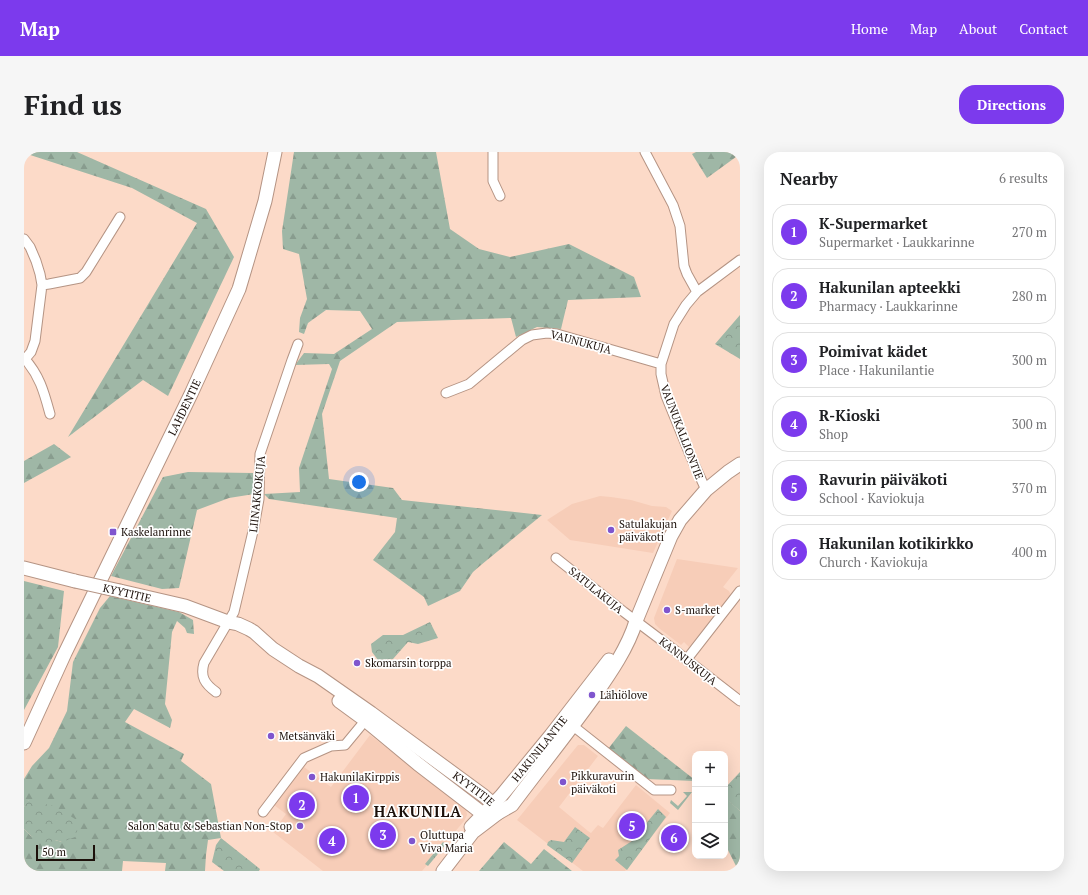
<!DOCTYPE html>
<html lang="en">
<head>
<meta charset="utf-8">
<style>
	body { margin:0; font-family:"PT Serif",serif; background:#f6f6f6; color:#202124 }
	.controls { position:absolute; right:12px; bottom:12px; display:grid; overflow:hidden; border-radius:8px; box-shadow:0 4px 16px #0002 }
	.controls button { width:36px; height:36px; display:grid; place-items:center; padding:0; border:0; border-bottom:1px solid #e0e0e0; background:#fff; color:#202124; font:20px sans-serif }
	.scale { position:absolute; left:12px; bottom:10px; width:59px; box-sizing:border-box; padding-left:4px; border:2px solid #1c100a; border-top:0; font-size:11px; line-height:14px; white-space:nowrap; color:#1c100a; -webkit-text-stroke:3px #fff; paint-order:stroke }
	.you { position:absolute; left:335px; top:330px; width:14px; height:14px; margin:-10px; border:3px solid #fff; border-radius:50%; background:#1a73e8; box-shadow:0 0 0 6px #1a73e833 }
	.badge { display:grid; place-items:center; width:26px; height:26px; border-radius:50%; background:#7c3aed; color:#fff; font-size:13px; font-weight:700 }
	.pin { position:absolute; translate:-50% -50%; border:2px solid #fff; box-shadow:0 1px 4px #0006 }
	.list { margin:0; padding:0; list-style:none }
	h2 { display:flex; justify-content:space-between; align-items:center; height:52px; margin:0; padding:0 16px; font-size:17px }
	h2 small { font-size:13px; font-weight:400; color:#757577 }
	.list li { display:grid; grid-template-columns:26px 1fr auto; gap:12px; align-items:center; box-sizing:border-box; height:56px; margin:0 8px 8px; padding:0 8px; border:1px solid #e0e0e0; border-radius:16px }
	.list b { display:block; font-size:15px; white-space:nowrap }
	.list p { margin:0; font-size:13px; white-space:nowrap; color:#757577 }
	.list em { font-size:13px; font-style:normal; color:#757577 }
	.icon { flex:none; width:22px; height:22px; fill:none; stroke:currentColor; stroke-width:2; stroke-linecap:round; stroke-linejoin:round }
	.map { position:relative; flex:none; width:716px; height:719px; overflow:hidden; border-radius:16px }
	header { display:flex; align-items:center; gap:24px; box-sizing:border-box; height:56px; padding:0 20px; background:#7c3aed; color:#fff }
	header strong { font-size:19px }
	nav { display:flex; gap:22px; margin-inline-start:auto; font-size:14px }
	.intro { display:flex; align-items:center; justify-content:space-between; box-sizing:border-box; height:96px; padding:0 24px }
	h1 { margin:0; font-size:28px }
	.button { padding:10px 18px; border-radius:16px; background:#7c3aed; color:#fff; font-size:14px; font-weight:700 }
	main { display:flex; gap:24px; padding:0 24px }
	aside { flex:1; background:#fff; border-radius:16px; box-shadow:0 4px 16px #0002 }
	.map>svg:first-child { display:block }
	.built { fill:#f7cdb8 }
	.grass { fill:url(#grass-tufts) }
	.forest { fill:url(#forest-firs) }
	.park { fill:url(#park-crowns) }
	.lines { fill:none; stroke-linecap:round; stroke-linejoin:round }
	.street-casing { stroke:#b59484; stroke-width:11 }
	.secondary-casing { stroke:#b59484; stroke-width:15 }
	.street { stroke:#fff; stroke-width:9 }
	.secondary { stroke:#fff; stroke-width:13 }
	.secondary-bridge-casing { stroke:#b59484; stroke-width:15; stroke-linecap:butt }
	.secondary-bridge { stroke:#fff; stroke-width:13 }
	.poi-dot { fill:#7f55ce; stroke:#fff; stroke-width:1.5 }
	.labels { text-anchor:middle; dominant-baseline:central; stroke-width:3.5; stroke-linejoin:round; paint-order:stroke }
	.street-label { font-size:11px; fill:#1c100a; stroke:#fff }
	.poi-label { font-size:11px; fill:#1c100a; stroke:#fff; text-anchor:start }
	.district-label { font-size:15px; font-weight:bold; letter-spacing:1px; fill:#1c100a; stroke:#fff }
</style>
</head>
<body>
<header>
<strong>Map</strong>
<nav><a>Home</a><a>Map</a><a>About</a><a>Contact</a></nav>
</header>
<div class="intro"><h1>Find us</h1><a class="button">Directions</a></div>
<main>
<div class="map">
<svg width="716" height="719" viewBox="0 0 716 719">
	<defs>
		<pattern id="grass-tufts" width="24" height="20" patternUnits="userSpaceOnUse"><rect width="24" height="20" fill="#9fb7a6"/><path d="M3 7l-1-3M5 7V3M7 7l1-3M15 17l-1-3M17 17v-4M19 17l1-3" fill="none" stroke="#889c8e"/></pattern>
		<pattern id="forest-firs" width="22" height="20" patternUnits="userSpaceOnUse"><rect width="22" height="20" fill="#9fb7a6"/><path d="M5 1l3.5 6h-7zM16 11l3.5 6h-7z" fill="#889c8e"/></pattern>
		<pattern id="park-crowns" width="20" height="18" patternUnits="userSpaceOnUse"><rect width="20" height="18" fill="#9fb7a6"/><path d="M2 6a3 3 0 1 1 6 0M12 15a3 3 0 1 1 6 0" fill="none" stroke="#889c8e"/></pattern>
	</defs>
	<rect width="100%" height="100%" fill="#fcdac8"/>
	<path class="built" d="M576,344L587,345L607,348L628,354L642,355L648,359L629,401L546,388L523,368L548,352Z
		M653,407L714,416L699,435L705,439L707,443L665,495L660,490L657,493L636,477L631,472L630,466Z
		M346,583L442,657L443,663L440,669L398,719H299L249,680L262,662L250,653L280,615L307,635Z
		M554,593H560L574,604L535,655L564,679L567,681L574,673L579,676L612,633L646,661L601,719H559L493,668Z"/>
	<path class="grass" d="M659,640H668L654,658L646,651L647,648L654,654L663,644Z
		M419,690L422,692L404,714L401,712Z"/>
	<path class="forest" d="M0,0H53L182,57L210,105L144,244L119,228L44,285L173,71L108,36L0,1Z
		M270,0H412L426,77L455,97L486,105L545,92L610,125L617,145L544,148L537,177L513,175L492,185L487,166L373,170L316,209L298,262L305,327L369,336L378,348L518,363L457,413L449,420L436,439L404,454L400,445L349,408L371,380L373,366L245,347L240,342L276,340L275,316L308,217L305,212L271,213L280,201L310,202L348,177L336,159L302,158L284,171L280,182L275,180L276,166L283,147L275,102L259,97L258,79Z
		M672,0H716V2L683,26L668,2Z
		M30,292L47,305L0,331V309Z
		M164,320L229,321L230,342L205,346L173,358L155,436L138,437L87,424L139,325Z
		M0,429L40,439L34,495L0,558Z
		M86,444L155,460L169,468L170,482L163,481L161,476L153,469L148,480L141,552L148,568L146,576L110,557L101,570L160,602L157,609L187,632L197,686L184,688L182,703L181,719H141L142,711L99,709L98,719H0V677L7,684L31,688L38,690L4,648L0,655V627L8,614L25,596L43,559L49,510L76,456Z
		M602,574L671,628V629L622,627L584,597Z
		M704,648L716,659V719H711L713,716L701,692V652Z
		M480,690L507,712L520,697L548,719H455Z"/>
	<path class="park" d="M716,163V207L691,192Z
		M406,470L414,486L394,492L384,490L369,507L354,508L348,500L347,492L359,483H379Z
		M716,620V659L701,646V636Z
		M3,648L30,654L56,670L51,685L38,690L31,688L23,692L7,684L0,677V655Z
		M634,657L642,665L603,718L591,708L595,704L594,698L608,689Z
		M551,675L566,686L548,711L523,693L524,690L527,688L540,690Z
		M197,686L236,717L235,719H200L188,710L192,693Z"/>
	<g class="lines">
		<g class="street-casing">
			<path id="street" d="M469,0V29L476,44
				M621,0L649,53L656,74L660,114L663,122L673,140
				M0,87L6,95L12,109L16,122L18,133L11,189L7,200L1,207
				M18,133L25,132L56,126L62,120L96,65
				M0,206C16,224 20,240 26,262
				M422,241L445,232L498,188L508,183L523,181L533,182L637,212
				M682,338L666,303L660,288L642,244L637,222V212L650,172L662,153L673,140L716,108
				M532,406L600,460L649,497L716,549
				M663,507L716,439
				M192,540C181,532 176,525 180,511L210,460L230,375L235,347L236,302L268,208L274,192
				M544,570L630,638H647
				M239,660L280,606L307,594L321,593L345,564"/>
		</g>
		<g class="secondary-casing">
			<g id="secondary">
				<path d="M0,416L51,429"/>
				<path id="s1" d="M96,439L161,454L204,470L214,472L225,477L230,480L249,497L275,514L294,524L347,561L460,644L469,652L474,661"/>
				<path d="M315,549L341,568L394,612L450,655L459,662H466"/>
				<path id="s2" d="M0,591L41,501L167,242L215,137L241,49L251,0"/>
				<path id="s3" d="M447,675L477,644L527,583L585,508"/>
				<path d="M419,719L449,680L474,661L488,653C515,617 543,582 569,546C585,523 604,496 612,469L647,384L656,368L682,338L704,320L716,312"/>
			</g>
		</g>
		<use href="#street" class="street"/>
		<use href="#secondary" class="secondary"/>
		<g class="secondary-bridge-casing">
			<path id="secondary-bridge" d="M51,429L96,439"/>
		</g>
		<use href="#secondary-bridge" class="secondary-bridge"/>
	</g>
	<g class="poi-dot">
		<circle cx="587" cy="378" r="4"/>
		<rect x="85" y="376" width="8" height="8" rx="2"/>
		<circle cx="643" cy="458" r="4"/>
		<circle cx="333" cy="511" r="4"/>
		<circle cx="568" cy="543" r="4"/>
		<circle cx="247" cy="584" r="4"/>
		<circle cx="288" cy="625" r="4"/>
		<circle cx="539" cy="630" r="4"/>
		<circle cx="276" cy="674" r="4"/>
		<circle cx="388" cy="689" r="4"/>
	</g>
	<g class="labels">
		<g class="street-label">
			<text transform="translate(557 190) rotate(15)">VAUNUKUJA</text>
			<text stroke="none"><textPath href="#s2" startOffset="372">LAHDENTIE</textPath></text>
			<text transform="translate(658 280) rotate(69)">VAUNUKALLIONTIE</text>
			<text transform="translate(233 342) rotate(-84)">LIINAKKOKUJA</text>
			<text transform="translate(572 438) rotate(39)">SATULAKUJA</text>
			<text transform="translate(103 441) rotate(13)">KYYTITIE</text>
			<text transform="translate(664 509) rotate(38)">KANNUSKUJA</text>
			<text stroke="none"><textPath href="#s3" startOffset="104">HAKUNILANTIE</textPath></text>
			<text stroke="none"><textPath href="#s1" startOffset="411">KYYTITIE</textPath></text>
		</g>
		<g class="poi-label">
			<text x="595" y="372">Satulakujan<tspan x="595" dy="13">päiväkoti</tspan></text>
			<text x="97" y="380">Kaskelanrinne</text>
			<text x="651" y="458">S-market</text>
			<text x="341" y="511">Skomarsin torppa</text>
			<text x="576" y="543">Lähiölove</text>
			<text x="255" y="584">Metsänväki</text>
			<text x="547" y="624">Pikkuravurin<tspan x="547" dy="13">päiväkoti</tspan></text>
			<text x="296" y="625">HakunilaKirppis</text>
			<text x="268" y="674" text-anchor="end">Salon Satu &amp; Sebastian Non-Stop</text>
			<text x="396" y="683">Oluttupa<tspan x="396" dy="13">Viva Maria</tspan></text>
		</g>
		<g class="district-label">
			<text x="394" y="659">HAKUNILA</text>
		</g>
	</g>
</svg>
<div class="controls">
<button>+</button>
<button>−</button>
<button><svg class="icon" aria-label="layers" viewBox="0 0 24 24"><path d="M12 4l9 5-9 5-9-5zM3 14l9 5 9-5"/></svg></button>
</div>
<div class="scale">50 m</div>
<div class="you"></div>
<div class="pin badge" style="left:332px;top:646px">1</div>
<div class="pin badge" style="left:278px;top:653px">2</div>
<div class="pin badge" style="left:359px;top:683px">3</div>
<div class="pin badge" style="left:308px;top:689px">4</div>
<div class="pin badge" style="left:608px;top:674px">5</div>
<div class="pin badge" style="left:650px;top:686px">6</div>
</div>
<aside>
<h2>Nearby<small>6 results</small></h2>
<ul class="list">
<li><span class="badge">1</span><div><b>K-Supermarket</b><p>Supermarket · Laukkarinne</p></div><em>270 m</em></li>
<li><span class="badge">2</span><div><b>Hakunilan apteekki</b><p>Pharmacy · Laukkarinne</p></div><em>280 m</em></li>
<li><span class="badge">3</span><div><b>Poimivat kädet</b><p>Place · Hakunilantie</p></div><em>300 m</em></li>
<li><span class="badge">4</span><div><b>R-Kioski</b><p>Shop</p></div><em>300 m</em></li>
<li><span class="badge">5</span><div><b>Ravurin päiväkoti</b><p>School · Kaviokuja</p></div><em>370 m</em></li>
<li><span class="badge">6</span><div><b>Hakunilan kotikirkko</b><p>Church · Kaviokuja</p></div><em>400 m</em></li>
</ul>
</aside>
</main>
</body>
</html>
